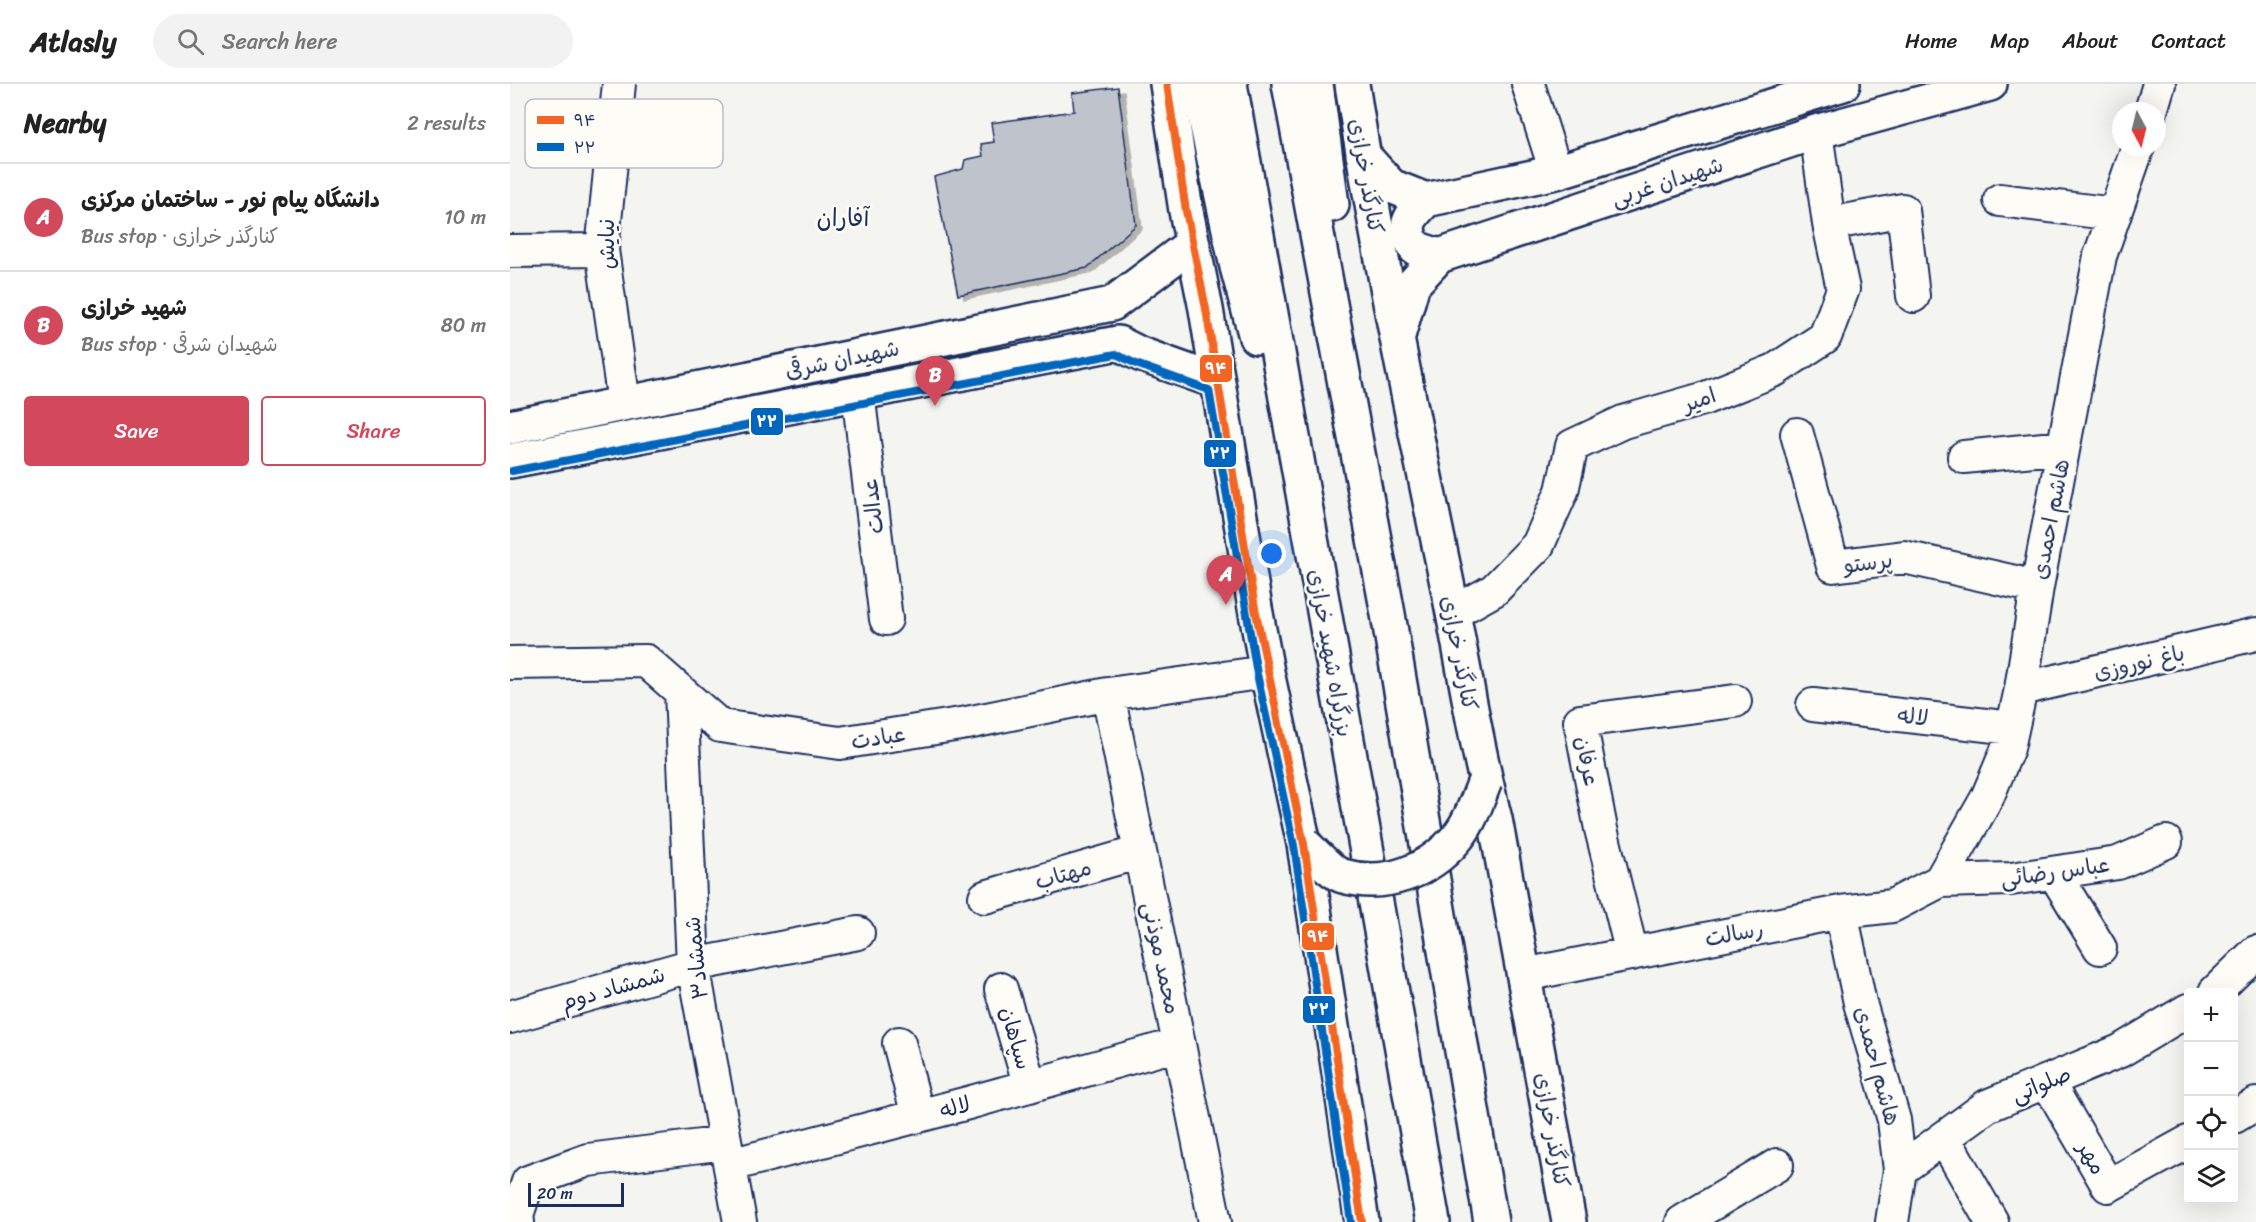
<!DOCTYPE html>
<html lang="en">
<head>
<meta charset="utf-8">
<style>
	body { margin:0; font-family:Sriracha,"Playpen Sans Arabic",sans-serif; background:#f2f2f2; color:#222 }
	.controls { position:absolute; right:18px; bottom:18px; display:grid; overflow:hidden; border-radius:6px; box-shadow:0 6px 24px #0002 }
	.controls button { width:54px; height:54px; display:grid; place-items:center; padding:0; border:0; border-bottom:2px solid #e0e0e0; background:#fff; color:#222; font:30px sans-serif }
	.compass { position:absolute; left:1602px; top:18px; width:54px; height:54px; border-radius:50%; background:#fff; box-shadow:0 6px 24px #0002; rotate:173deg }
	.scale { position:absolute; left:18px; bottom:15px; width:96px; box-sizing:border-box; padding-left:6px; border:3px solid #1b2f5e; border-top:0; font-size:16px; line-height:21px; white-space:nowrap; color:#1b2f5e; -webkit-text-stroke:4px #fdfcf7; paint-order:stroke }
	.you { position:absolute; left:762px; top:470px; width:21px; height:21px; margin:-15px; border:4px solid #fff; border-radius:50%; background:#1a73e8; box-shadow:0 0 0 9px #1a73e833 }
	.badge { display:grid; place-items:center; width:39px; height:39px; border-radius:50%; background:#d1495b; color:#fff; font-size:20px; font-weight:700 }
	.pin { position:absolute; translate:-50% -50px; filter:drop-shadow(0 2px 3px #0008) }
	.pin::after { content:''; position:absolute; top:32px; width:21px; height:18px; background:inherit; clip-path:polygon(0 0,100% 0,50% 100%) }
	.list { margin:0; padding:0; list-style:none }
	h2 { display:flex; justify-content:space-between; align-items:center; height:78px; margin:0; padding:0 24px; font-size:26px }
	h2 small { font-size:20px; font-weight:400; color:#767676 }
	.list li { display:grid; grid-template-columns:39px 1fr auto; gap:18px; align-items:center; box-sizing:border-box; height:108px; padding:0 24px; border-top:2px solid #e0e0e0 }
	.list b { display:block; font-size:22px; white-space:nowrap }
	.list p { margin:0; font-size:20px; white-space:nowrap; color:#767676 }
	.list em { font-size:20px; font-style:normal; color:#767676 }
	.actions { display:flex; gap:12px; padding:18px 24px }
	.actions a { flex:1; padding:14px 0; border:2px solid #d1495b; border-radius:6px; text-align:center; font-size:21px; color:#d1495b }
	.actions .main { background:#d1495b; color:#fff }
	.icon { flex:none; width:33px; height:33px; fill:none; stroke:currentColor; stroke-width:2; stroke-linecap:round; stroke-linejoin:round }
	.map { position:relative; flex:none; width:1746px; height:1138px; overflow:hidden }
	header { display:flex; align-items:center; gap:36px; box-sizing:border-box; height:84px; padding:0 30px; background:#fff; border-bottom:2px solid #e0e0e0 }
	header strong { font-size:28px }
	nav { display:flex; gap:33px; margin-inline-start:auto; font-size:21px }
	.search { width:420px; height:54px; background:#f2f2f2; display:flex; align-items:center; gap:15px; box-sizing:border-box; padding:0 21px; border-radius:33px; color:#767676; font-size:22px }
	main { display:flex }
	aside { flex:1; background:#fff }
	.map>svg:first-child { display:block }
	.grass { fill:url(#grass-dots); stroke:#78829c; stroke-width:1.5 }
	.building { fill:#bfc3cc; stroke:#1b2f5e; stroke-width:1.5; filter:url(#shadow) }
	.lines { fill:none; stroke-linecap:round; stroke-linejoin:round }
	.minor-casing { stroke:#1b2f5e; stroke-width:36 }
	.major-casing { stroke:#1b2f5e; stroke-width:38 }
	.highway-casing { stroke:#1b2f5e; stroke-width:38 }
	.minor { stroke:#fdfcf7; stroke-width:32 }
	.major { stroke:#fdfcf7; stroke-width:33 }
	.highway { stroke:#fdfcf7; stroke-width:33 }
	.major-bridge-casing { stroke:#1b2f5e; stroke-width:38; stroke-linecap:butt }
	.major-bridge { stroke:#fdfcf7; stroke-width:33 }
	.bus-1-casing { stroke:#fdfcf7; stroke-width:12 }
	.bus-2-casing { stroke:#fdfcf7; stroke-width:12 }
	.bus-1 { stroke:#f26522; stroke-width:8 }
	.bus-2 { stroke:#0065bd; stroke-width:8 }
	.labels { text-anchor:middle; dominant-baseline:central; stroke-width:5; stroke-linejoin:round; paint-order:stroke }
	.street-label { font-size:22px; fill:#1b2f5e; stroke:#fdfcf7 }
	.neighbourhood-label { font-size:24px; fill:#1b2f5e; stroke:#fdfcf7 }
	.key { fill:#fdfcf7; stroke:#b9bec9; stroke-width:1.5 }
	.key-label { font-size:16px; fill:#1b2f5e }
	.line-badge { stroke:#fdfcf7; stroke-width:2 }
	.badge-label { font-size:16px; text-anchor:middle; font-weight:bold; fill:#fff }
</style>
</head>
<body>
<header>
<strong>Atlasly</strong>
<div class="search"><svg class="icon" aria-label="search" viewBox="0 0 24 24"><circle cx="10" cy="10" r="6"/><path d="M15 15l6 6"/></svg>Search here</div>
<nav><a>Home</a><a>Map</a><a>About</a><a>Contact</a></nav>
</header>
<main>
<aside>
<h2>Nearby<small>2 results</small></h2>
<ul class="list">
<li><span class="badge">A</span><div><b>دانشگاه پیام نور - ساختمان مرکزی</b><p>Bus stop · کنارگذر خرازی</p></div><em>10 m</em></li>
<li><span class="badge">B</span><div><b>شهید خرازی</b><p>Bus stop · شهیدان شرقی</p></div><em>80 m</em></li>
</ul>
<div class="actions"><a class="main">Save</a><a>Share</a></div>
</aside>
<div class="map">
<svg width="1746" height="1138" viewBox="0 0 1746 1138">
	<defs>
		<pattern id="grass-dots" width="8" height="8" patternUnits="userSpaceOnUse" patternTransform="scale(1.5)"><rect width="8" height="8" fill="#d4d6db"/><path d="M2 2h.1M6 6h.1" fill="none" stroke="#b5b8be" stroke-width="1.8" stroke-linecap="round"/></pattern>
		<filter id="shadow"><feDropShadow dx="6" dy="4" stdDeviation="0" flood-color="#0004"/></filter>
	</defs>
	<rect width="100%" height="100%" fill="#f4f4f1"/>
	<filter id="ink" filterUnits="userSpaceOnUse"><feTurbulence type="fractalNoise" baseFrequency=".0167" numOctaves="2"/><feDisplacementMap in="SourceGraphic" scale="12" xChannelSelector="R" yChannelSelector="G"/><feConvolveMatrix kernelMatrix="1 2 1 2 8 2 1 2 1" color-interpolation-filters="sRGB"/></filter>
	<g filter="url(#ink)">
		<path class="grass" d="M599,227L603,250L0,369V350Z"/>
		<path class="building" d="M608,3L626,141L577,184L448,211L424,93L453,85L455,76L473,72L471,60L484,58L481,39L564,27L562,9Z"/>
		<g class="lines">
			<g class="minor-casing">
				<path id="minor" d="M109,0L92,166L114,319
					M1018,0L1046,88
					M1641,27L1649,0
					M1490,116L1605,130
					M1319,140L1393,126L1403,212
					M0,167L92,166
					M348,309L376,535
					M1287,350L1323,482L1394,473L1527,503
					M1454,373L1553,363
					M943,529L984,506L1028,461L1052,407L1062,362L1113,338L1193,315L1265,286L1315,253L1333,205L1319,140L1306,48
					M0,579L136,577L210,642L330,659L457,639L598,610L757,588
					M1511,605L1746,550
					M171,608L183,881L230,1138
					M598,610L705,1138
					M1303,621L1502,644
					M1544,789L1590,864
					M1430,797L1477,714L1498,664L1511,605L1527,503L1590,172L1628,63
					M475,813L630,768
					M1331,828L1350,919L1384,1036L1390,1086L1382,1138
					M1122,870L1091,745L1070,637L1225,617
					M1014,891L1331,828L1382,822L1430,797L1501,795L1608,779L1656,758
					M491,905L520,1002
					M1705,908L1746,868
					M0,933L183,881L348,849
					M389,959L408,1032
					M1537,997L1598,1102L1678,1058
					M1724,1033L1746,1020
					M1434,1054L1482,1138
					M220,1081L458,1019L669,960
					M1390,1086L1477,1022L1610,967L1678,926
					M8,1138L7,1131L18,1098L78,1076L215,1059
					M1172,1138L1267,1081"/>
			</g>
			<g class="major-casing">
				<path id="major" d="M657,0L676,127L696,225L745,524L757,588L794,760L852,1138
					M842,0C868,169 903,336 938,504C954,581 965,659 985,735L1059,1138
					M853,71L881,102L916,116L1046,88L1333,0
					M916,116C899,134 892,140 905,164L929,172
					M888,252L903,200L929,172L1306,48L1480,0
					M0,343L602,220L682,160
					M0,377L608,259L630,270L708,298"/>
			</g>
			<g class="highway-casing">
				<path id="highway" d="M688,0L727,183L746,253
					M720,0L923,1138
					M779,0L878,530L981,1138
					M806,0L822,121"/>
			</g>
			<use href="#minor" class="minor"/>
			<use href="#major" class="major"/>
			<use href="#highway" class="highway"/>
			<g class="major-bridge-casing">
				<path id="major-bridge" d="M794,760C803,768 823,790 833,792C875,804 918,788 946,755C960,739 967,717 975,697"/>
			</g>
			<use href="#major-bridge" class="major-bridge"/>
			<g class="bus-1-casing">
				<path id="bus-1" d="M657,0L676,127L696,225L745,524L794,760L852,1138"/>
			</g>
			<g class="bus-2-casing">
				<path id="bus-2" d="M2,387L606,270L626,280L699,306L747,590L784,762L841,1138"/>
			</g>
			<use href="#bus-1" class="bus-1"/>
			<use href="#bus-2" class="bus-2"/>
		</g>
	</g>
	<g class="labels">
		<g class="street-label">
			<text transform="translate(857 92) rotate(80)">کنارگذر خرازی</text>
			<text transform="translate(1157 97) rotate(-18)">شهیدان غربی</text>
			<text transform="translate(96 160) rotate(-90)">نیایش</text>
			<text transform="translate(332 275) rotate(-12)">شهیدان شرقی</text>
			<text transform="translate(1189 315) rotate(-19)">امیر</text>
			<text transform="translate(362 422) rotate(-97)">عدالت</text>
			<text transform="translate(1540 435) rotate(-79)">هاشم احمدی</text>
			<text transform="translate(1358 478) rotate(-7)">پرستو</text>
			<text transform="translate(821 569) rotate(80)">بزرگراه شهید خرازی</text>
			<text transform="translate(950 569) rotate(79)">کنارگذر خرازی</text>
			<text transform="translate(1629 578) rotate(-13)">باغ نوروزی</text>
			<text transform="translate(1403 632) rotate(7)">لاله</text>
			<text transform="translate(368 653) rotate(-9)">عبادت</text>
			<text transform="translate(1078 677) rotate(79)">عرفان</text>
			<text transform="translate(1545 787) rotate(-8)">عباس رضائی</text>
			<text transform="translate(553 790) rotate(-16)">مهتاب</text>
			<text transform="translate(1224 849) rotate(-11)">رسالت</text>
			<text transform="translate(186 874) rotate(-96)">شمشاد۳</text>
			<text transform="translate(652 874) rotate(78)">محمد موذنی</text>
			<text transform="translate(103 904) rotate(-16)">شمشاد دوم</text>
			<text transform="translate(506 954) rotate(74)">سپاهان</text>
			<text transform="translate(1368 982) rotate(75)">هاشم احمدی</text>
			<text transform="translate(1531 1000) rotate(-23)">صلواتی</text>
			<text transform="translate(445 1023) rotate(-15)">لاله</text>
			<text transform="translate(1043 1046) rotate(80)">کنارگذر خرازی</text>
			<text transform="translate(1582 1074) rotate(60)">مهر</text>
		</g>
		<g class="neighbourhood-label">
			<text x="333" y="134">آفاران</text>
		</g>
	</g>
	<rect x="15" y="15" width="198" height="69" rx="9" class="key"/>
	<rect x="27" y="32" width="27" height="8" fill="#f26522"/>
	<rect x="27" y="59" width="27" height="8" fill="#0065bd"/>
	<g class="key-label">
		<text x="64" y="42">۹۴</text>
		<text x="64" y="69">۲۲</text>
	</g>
	<g class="line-badge">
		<rect x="689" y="270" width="34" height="29" rx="6" fill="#f26522"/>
		<rect x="240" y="323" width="34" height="29" rx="6" fill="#0065bd"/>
		<rect x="693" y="355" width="34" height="29" rx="6" fill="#0065bd"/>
		<rect x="791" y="838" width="34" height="29" rx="6" fill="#f26522"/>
		<rect x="792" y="911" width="34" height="29" rx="6" fill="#0065bd"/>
	</g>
	<g class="badge-label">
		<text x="706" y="290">۹۴</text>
		<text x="257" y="343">۲۲</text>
		<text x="710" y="375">۲۲</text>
		<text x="808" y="858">۹۴</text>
		<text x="809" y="931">۲۲</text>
	</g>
</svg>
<div class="controls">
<button>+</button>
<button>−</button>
<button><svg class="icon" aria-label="locate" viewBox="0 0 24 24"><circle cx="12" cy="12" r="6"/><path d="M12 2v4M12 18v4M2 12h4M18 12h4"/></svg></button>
<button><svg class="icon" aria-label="layers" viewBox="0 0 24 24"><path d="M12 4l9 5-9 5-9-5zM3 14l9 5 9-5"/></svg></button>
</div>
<svg class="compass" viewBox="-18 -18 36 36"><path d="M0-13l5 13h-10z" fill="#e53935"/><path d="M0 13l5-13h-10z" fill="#767676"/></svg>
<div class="scale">20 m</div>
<div class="you"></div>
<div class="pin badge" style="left:716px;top:521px">A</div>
<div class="pin badge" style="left:425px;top:322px">B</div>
</div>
</main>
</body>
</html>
